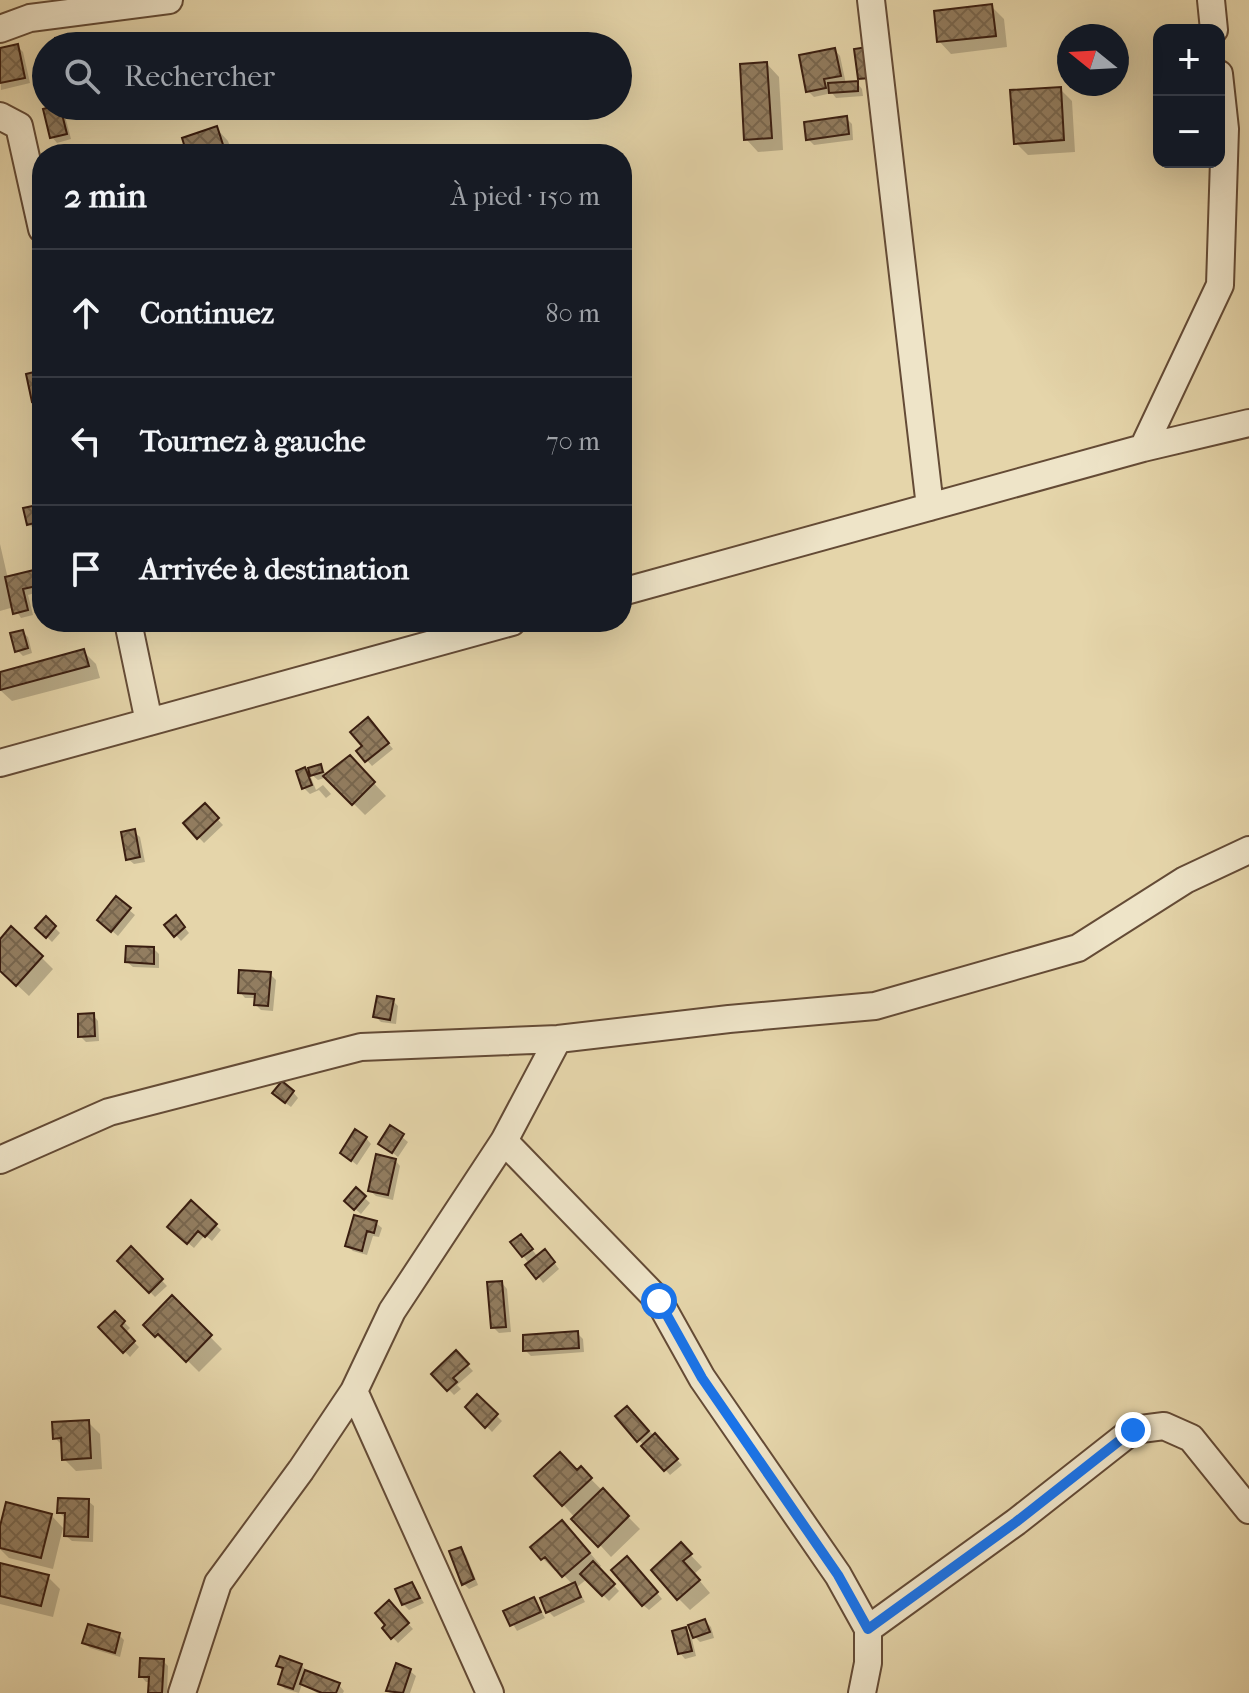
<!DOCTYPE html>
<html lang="fr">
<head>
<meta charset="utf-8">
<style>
	body { margin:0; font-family:"IM FELL French Canon",serif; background:#242831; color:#f1f3f6 }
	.controls { position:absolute; right:24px; top:24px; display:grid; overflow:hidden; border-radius:16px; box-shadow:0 8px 32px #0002 }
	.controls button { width:72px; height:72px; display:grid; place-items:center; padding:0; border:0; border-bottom:2px solid #363941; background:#171b24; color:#f1f3f6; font:40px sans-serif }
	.compass { position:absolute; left:1057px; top:24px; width:72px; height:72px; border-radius:50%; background:#171b24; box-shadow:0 8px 32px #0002; rotate:288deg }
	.stop { position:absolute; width:24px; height:24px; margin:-18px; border:6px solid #1a73e8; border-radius:50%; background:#fff }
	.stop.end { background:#1a73e8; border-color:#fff; box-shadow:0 2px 8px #0008 }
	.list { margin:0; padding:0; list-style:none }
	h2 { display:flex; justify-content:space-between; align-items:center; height:104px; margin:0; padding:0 32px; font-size:34px }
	h2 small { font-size:26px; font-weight:400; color:#9ea1a6 }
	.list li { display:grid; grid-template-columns:52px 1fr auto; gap:24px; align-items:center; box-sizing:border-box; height:128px; padding:0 32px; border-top:2px solid #363941 }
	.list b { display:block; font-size:30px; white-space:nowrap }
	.list em { font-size:26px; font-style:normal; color:#9ea1a6 }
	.icon { flex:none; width:44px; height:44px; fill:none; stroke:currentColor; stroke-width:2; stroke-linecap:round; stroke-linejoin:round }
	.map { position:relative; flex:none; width:1249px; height:1693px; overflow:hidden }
	.search { position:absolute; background:#171b24; box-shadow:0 8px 32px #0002; left:32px; top:32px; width:600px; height:88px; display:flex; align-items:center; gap:20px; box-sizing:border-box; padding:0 28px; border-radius:44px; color:#9ea1a6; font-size:30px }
	.panel { position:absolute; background:#171b24; box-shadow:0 8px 32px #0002; left:32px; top:144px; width:600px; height:488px; border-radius:32px }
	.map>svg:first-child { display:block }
	.shadow { fill:#0003 }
	.building { fill:url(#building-cross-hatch); stroke:#391d10; stroke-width:2 }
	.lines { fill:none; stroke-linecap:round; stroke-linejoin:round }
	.minor-casing { stroke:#644b36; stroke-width:30 }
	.minor { stroke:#eee4c8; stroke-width:26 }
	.route { stroke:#1a73e8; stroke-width:10 }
</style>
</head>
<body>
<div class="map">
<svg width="1249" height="1693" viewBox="0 0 1249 1693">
	<defs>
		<pattern id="building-cross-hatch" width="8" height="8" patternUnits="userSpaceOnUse" patternTransform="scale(2)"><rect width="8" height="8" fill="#927d60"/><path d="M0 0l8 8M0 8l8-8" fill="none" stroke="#78664e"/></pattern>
	</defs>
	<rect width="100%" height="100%" fill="#e5d5aa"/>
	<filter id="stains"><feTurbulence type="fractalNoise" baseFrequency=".0025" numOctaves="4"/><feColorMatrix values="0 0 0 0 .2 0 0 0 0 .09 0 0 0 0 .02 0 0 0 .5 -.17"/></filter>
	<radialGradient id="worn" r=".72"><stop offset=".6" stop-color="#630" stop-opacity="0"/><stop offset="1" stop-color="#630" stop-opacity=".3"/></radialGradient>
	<path class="shadow" d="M992,7L1004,19L1007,47L951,54L939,41Z
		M17,46L23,52L30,83L1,90L0,50Z
		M835,50L840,56L846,84L857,83L862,89L863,96L836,98L832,93L814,97L808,91Z
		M767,64L779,77L783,150L758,152L746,139Z
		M1060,89L1072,101L1075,152L1028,155L1016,143Z
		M59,107L64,112L71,139L57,143L52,137Z
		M846,118L852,124L853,140L814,145L808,139Z
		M216,128L228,141L233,154H189Z
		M42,372V407H40L34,401Z
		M42,506V528L35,530L29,524Z
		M0,544L8,579L37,572L42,576V591L28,595L33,615L21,618L14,607L0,611Z
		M302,622H327L307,627Z
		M22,632L28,637L32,653L23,656L17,650Z
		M84,652L96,664L100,678L12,701L0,690V674Z
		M373,725L393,749L372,766L359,751L365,746Z
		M350,758L386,796L365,815L327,777L318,780L312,775L320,766L327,775Z
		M304,770L310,775L316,790L323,785L331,794L326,798L319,790L310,794L304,788L298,772Z
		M205,806L223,825L204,843L186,824Z
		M134,832L140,837L145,862L134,864L128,859Z
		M129,910L135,915L118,936L105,925Z
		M46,919L60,933L52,942L38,928Z
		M181,923L189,933L181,941L176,935Z
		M154,949L159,954V968L133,967L127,962Z
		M0,950L41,957L53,969L29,996L0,969Z
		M270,974L276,980L273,1011L261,1010L256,1005V998H245L240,992Z
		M393,1001L398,1006L396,1024L381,1022L375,1016Z
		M93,1015L98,1021L99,1041L86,1042L80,1036Z
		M293,1092L298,1098L291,1107L280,1099Z
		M391,1128L408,1142L398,1157L381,1144Z
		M366,1138L371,1144L357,1165L348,1158Z
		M395,1160L400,1166L393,1200L376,1196L370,1191Z
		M356,1190L370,1203L361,1214L346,1201Z
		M191,1203L221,1230L212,1241L205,1235L194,1248L175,1232Z
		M376,1223L382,1228L379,1237L373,1236L367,1255L353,1251L347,1246Z
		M513,1242H526L538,1257H550L559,1269L543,1283Z
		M131,1249L167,1286L155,1297L120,1261Z
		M502,1283L507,1289L511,1332L499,1333L493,1327Z
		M172,1298L222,1349L199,1372L171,1344L169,1347L146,1325Z
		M115,1313L130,1328L125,1333L139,1347L130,1357L101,1327Z
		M577,1333L583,1339L584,1352L531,1356L525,1350Z
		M456,1353L473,1371L457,1385L461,1389L454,1395L434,1374Z
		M477,1397L502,1421L492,1432L468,1407Z
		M633,1414L682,1465L670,1475L618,1416Z
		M88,1422L100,1434L102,1469L76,1471L64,1459L63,1446L55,1438Z
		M581,1469L640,1529L611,1557L537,1476L577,1472Z
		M88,1501L94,1506L93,1542L72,1541L66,1536L65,1518L59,1512Z
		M51,1515L63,1528L53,1569L9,1558L0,1549V1534Z
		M574,1534L601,1566L598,1569L619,1591L609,1601L587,1579L577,1587L585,1602L554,1617L548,1611L573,1585L558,1569L555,1571L533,1548Z
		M681,1545L702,1567L694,1574L710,1593L690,1610L678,1598Z
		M460,1549L466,1555L478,1585L469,1589L463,1583Z
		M633,1564L662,1599L649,1610L643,1605Z
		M0,1565L48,1577L60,1589L53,1617L0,1604Z
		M412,1584L424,1603L409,1610L403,1604Z
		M534,1599L545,1618L517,1631L506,1612Z
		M389,1603L413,1629L398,1643L384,1628L388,1625Z
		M705,1621L711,1627L714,1638L700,1642L695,1637Z
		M686,1630L691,1635L696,1656L685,1659L680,1653Z
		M119,1635L124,1640L120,1657L90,1648L84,1643Z
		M163,1661L168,1666L167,1693H150L151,1682H146L141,1676Z
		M301,1665L307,1671L339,1685L344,1691L343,1693H317L302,1684L299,1693L285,1689L280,1684L284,1671L279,1666Z
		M410,1671L416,1676L410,1693H390L388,1691Z"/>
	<path class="building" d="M992,4L996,36L937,42L934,11Z
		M73,36L75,46H56L55,38Z
		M151,37L152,46H117V43Z
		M18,44L25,78L0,83V48Z
		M868,47L871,78L858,79L854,49Z
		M835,48L841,76L824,79L826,88L806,92L799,55Z
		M767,62L772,138L744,140L740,64Z
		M858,81V91L829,93L828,83Z
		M1061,87L1064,140L1014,144L1010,90Z
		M54,106H60L67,134L50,138L43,109Z
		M847,116L849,134L806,140L804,122Z
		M217,126L226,154H187L182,138Z
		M42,370V400L32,402L26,374Z
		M42,504V521L27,525L23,508Z
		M38,569L41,585L23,589L28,610L13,614L5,577Z
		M23,630L28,648L15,652L10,633Z
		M84,649L89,666L0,690V672Z
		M368,717L389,743L365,762L356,751L362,746L350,732Z
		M350,755L375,782L352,805L323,776Z
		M321,764L323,772L310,776L308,768Z
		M305,767L312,785L302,789L296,771Z
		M205,803L219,818L197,839L183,823Z
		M135,829L140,857L126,860L121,832Z
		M116,896L131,908L111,932L97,920Z
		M176,915L185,927L174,937L164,925Z
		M46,916L56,926L46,938L35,928Z
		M11,926L43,956L16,986L0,971V939Z
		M126,946L154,947V964L125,962Z
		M239,970L271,972L268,1006L254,1005L255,994L238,993Z
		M377,996L394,999L390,1020L373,1017Z
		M94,1013L95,1036L78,1037V1014Z
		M282,1081L294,1091L285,1103L272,1093Z
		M390,1125L404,1134L392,1153L378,1144Z
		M355,1129L367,1137L351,1161L340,1153Z
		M376,1154L396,1159L388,1195L368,1191Z
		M356,1187L366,1196L354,1210L344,1201Z
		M191,1200L217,1224L205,1237L198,1231L187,1244L167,1227Z
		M354,1215L377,1221L374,1233L367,1231L362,1251L345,1246Z
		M521,1234L533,1249L522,1257L510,1242Z
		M131,1246L163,1279L149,1293L117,1261Z
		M545,1249L555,1262L536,1279L525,1265Z
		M502,1281L506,1327L491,1328L487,1282Z
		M172,1295L212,1335L186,1362L158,1334L155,1337L143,1325Z
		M115,1311L125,1321L121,1326L135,1341L123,1353L98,1327Z
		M578,1331L579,1348L523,1351V1335Z
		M456,1350L469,1364L453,1378L457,1382L447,1391L431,1374Z
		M477,1394L498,1414L485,1428L465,1407Z
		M627,1406L649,1431L637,1442L615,1416Z
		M89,1420L91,1458L62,1460L61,1438L53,1439L52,1422Z
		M655,1433L678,1459L664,1471L641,1446Z
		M560,1452L577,1470L581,1466L592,1478L562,1506L534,1476Z
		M603,1488L629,1516L598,1547L571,1519Z
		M58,1498L89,1499L88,1537L64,1536L65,1513H57Z
		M6,1502L52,1514L41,1558L0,1548V1526Z
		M562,1520L590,1553L562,1577L545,1557L541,1560L530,1547Z
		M681,1542L692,1554L683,1561L700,1580L677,1600L651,1570Z
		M461,1547L474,1579L462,1585L449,1551Z
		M627,1556L658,1592L642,1606L611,1570Z
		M593,1561L615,1584L602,1596L580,1574Z
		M0,1563L49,1575L41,1606L0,1596Z
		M412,1582L420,1598L402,1605L395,1589Z
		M575,1582L581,1597L546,1613L540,1598Z
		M534,1597L541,1612L510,1626L503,1611Z
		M389,1600L409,1623L391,1639L382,1628L385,1625L375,1613Z
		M705,1619L710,1632L693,1638L688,1625Z
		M88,1624L120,1633L115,1653L82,1643Z
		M686,1627L692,1651L678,1654L672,1631Z
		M280,1656L302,1664L293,1689L278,1684L283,1668L276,1666Z
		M140,1658L164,1659L162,1693H148L149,1677H139Z
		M396,1663L411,1669L403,1693L386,1691Z
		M305,1670L340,1683L336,1693H322L300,1684Z"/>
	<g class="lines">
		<g class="minor-casing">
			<path id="minor" d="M871,0L930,507
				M1211,0L1214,30
				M0,29L30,18L169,0
				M0,116L19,126L42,229
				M1143,448L1220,285L1225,129L1219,74
				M622,592L1143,448L1249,423
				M128,622L149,722
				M0,763L512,622
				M504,1141L659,1301L702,1378L838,1575L868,1629V1663L862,1693
				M0,1160L109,1112L361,1047L558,1039L729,1019L875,1006L1078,948L1185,880L1249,850
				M354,1391L490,1693
				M868,1629L1016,1522L1133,1430L1164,1426L1191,1438L1249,1510
				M182,1693L218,1583L301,1470L354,1391L392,1311L504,1141L558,1039"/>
		</g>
		<use href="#minor" class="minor"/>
	</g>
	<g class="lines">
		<path class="route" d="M659,1301L702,1378L838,1575L868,1629L1016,1522L1133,1430"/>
	</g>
	<rect width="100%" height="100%" filter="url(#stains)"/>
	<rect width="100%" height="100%" fill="url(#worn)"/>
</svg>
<div class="controls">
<button>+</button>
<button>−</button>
</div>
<svg class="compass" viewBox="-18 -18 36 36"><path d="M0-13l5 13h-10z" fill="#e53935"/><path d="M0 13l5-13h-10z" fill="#9ea1a6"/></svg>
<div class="stop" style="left:659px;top:1301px"></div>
<div class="stop end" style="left:1133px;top:1430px"></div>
<div class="search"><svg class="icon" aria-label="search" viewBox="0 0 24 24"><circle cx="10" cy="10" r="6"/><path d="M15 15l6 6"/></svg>Rechercher</div>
<section class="panel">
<h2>2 min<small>À pied · 150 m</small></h2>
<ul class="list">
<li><svg class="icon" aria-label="ahead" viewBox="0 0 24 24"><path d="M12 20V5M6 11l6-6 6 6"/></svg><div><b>Continuez</b></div><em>80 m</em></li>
<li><svg class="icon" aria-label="left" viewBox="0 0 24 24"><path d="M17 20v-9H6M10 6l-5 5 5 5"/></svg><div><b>Tournez à gauche</b></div><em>70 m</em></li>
<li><svg class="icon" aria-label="arrive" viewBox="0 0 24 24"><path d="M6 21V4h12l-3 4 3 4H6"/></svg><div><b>Arrivée à destination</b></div></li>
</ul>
</section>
</div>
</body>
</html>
